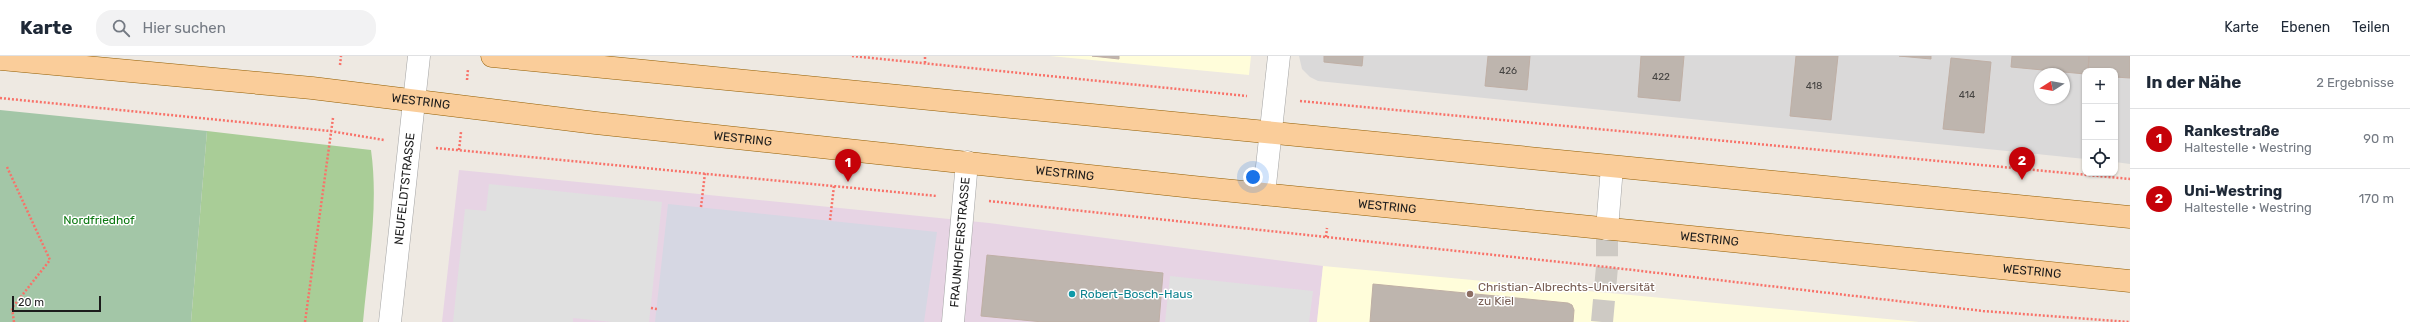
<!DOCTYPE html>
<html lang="de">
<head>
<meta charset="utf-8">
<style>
	body { margin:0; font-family:Rubik,sans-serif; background:#f2f2f3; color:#1f2937 }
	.controls { position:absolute; right:12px; top:12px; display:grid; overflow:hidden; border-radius:8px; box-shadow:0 1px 3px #0004 }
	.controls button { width:36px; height:36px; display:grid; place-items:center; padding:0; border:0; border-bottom:1px solid #e0e1e3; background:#fff; color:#1f2937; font:20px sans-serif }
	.compass { position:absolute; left:2034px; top:12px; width:36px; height:36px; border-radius:50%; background:#fff; box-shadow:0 1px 3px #0004; rotate:259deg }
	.scale { position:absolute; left:12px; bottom:10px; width:89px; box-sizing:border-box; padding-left:4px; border:2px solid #1c1c1c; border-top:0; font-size:11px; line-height:14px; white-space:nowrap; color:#1c1c1c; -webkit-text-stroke:3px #fff; paint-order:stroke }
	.you { position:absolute; left:1253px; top:121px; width:14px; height:14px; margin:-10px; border:3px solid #fff; border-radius:50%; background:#1a73e8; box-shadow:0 0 0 6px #1a73e833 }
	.badge { display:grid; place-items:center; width:26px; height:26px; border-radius:50%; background:#c60209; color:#fff; font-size:13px; font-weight:700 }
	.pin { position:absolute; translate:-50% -33px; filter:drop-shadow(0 1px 2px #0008) }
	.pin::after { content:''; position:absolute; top:21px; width:14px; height:12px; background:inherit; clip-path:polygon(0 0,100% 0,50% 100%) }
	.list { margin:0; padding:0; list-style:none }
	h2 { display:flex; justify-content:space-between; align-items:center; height:52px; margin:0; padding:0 16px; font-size:17px }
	h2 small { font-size:13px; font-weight:400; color:#747a83 }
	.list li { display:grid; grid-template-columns:26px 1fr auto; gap:12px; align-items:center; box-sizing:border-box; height:60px; padding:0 16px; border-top:1px solid #e0e1e3 }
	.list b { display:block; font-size:15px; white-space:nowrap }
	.list p { margin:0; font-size:13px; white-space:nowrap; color:#747a83 }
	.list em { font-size:13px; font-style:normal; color:#747a83 }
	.icon { flex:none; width:22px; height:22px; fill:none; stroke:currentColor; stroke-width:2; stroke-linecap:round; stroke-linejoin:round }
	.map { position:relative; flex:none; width:2130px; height:266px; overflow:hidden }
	header { display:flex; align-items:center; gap:24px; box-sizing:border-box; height:56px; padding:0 20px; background:#fff; border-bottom:1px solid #e0e1e3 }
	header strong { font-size:19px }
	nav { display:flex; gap:22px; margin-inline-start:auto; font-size:14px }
	.search { width:280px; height:36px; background:#f2f2f3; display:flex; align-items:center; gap:10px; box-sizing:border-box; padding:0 14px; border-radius:16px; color:#747a83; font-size:15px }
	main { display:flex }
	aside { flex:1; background:#fff }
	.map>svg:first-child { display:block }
	.residential { fill:#dad9d9; fill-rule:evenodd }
	.industrial { fill:#e7d4e4 }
	.education { fill:#fffdda }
	.forest { fill:#a9cd97 }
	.cemetery { fill:#a3c6a7 }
	.parking { fill:#e0e0e0 }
	.plaza { fill:#d6d7e3 }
	.building { fill:#beb5ae; stroke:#bfafa5 }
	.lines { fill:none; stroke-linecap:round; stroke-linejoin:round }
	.minor-tunnel { stroke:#cecac4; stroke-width:22; stroke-dasharray:22 11; stroke-linecap:butt }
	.minor-casing { stroke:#a3a3a3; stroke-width:23 }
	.major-casing { stroke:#935e02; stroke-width:23 }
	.path { stroke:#f87269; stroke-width:2.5; stroke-dasharray:2 2; stroke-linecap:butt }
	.minor { stroke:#fff; stroke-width:22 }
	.major { stroke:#facd9a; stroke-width:22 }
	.culture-dot { fill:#0f9aa8; stroke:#fff; stroke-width:1.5 }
	.education-dot { fill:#8d6e63; stroke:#fff; stroke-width:1.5 }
	.labels { text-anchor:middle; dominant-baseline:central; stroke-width:3; stroke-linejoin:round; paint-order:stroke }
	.number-label { font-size:10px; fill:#444240 }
	.street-label { font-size:12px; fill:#1c1c1c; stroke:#fff }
	.park-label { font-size:12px; fill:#0c7812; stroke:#fff }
	.education-label { font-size:12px; fill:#785e54; stroke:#fff; text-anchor:start }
	.culture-label { font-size:12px; fill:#0d838f; stroke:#fff; text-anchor:start }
</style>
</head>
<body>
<header>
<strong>Karte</strong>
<div class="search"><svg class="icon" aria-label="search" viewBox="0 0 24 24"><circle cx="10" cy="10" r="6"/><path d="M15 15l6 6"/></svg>Hier suchen</div>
<nav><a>Karte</a><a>Ebenen</a><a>Teilen</a></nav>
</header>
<main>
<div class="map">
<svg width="2130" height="266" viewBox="0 0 2130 266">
	<rect width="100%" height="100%" fill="#eee9e2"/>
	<path class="residential" d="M1299,0H2130V108L2115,106V15H2085V103L1318,25L1310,21L1302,13ZM2040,18H2064V42H2040Z"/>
	<path class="industrial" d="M459,114L989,167L1323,210L1317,266H442Z"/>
	<path class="education" d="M1050,0H1251L1249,19Z
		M1323,210L1919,266H1317Z"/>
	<path class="forest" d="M207,75L371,94C379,151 368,209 363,266H191Z"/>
	<path class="cemetery" d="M0,54L207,75L191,266H0Z"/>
	<path class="parking" d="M489,128L662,146L649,266H612L573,262V266H453L465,153L486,155Z
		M1170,220L1313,235L1309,266H1165Z"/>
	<path class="plaza" d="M668,148L937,176L924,266H655Z"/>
	<path class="building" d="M1092,0H1119V3Z
		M1324,0H1363L1362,10L1324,6Z
		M1488,0H1530L1527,34L1485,30Z
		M1641,0H1684L1680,45L1638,41Z
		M1796,0H1838L1831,64L1790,60Z
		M1899,0H1931V3Z
		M2012,0H2089L2088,15H2085V18L2011,11Z
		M2089,0H2130V22L2115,21V15H2088Z
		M1951,2L1991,6L1984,77L1943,73Z
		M987,199L1163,217L1159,266H1043L981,260Z
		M1373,228L1568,247L1572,249L1574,254L1573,266H1370Z"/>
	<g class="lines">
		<path class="minor-tunnel" d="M1602,266L1607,211V173"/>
		<g class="minor-casing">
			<g id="minor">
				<path d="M1264,138L1279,0"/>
				<path d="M1607,173L1612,111"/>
				<path id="s1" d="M390,266L419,0"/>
				<path id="s2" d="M953,266L967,106"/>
			</g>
		</g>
		<g class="major-casing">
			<g id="major">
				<path d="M492,0L2130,161"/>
				<path id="s3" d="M0,3L312,32L596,67L1193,131L2130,225"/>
			</g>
		</g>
		<path class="path" d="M852,0L1247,40
			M925,7V0
			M340,9L341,0
			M467,24L468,13
			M0,42L330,75L384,84
			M1300,45L2130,123
			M436,92L937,140
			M459,94L461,76
			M7,111L50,204L12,252L14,266
			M989,145L1607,211L1983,255L2129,266
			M701,151L705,117
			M830,164L834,130
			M1326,181L1327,172
			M651,252L657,253
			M305,266L333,62"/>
		<use href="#minor" class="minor"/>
		<use href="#major" class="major"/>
	</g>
	<circle class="culture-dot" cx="1072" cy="238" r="4"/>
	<circle class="education-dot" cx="1470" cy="238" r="4"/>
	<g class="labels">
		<g class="number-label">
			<text x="1508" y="15">426</text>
			<text x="1661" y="21">422</text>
			<text x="1814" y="30">418</text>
			<text x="1967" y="39">414</text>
		</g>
		<g class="street-label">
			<text stroke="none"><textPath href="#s3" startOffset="423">WESTRING</textPath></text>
			<text stroke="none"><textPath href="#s3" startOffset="747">WESTRING</textPath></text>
			<text stroke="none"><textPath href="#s3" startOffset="1071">WESTRING</textPath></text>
			<text stroke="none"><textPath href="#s1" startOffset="134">NEUFELDTSTRASSE</textPath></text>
			<text stroke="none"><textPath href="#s3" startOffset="1395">WESTRING</textPath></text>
			<text stroke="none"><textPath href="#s3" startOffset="1719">WESTRING</textPath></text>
			<text stroke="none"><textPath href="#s2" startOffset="80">FRAUNHOFERSTRASSE</textPath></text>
			<text stroke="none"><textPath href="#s3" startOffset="2043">WESTRING</textPath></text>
		</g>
		<g class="park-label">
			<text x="99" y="164">Nordfriedhof</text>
		</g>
		<g class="education-label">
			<text x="1478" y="231">Christian-Albrechts-Universität<tspan x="1478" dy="14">zu Kiel</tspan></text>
		</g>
		<g class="culture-label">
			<text x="1080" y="238">Robert-Bosch-Haus</text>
		</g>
	</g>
</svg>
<div class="controls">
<button>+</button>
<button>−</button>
<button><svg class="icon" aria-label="locate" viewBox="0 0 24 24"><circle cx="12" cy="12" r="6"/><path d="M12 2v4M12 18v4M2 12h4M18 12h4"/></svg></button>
</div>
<svg class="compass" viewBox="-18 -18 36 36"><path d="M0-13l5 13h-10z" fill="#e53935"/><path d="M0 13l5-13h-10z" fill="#747a83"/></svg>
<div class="scale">20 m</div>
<div class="you"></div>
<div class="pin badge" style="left:848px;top:126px">1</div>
<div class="pin badge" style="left:2022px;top:124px">2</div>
</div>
<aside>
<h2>In der Nähe<small>2 Ergebnisse</small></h2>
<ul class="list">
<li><span class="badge">1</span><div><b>Rankestraße</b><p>Haltestelle · Westring</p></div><em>90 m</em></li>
<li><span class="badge">2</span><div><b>Uni-Westring</b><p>Haltestelle · Westring</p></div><em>170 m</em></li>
</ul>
</aside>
</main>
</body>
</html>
